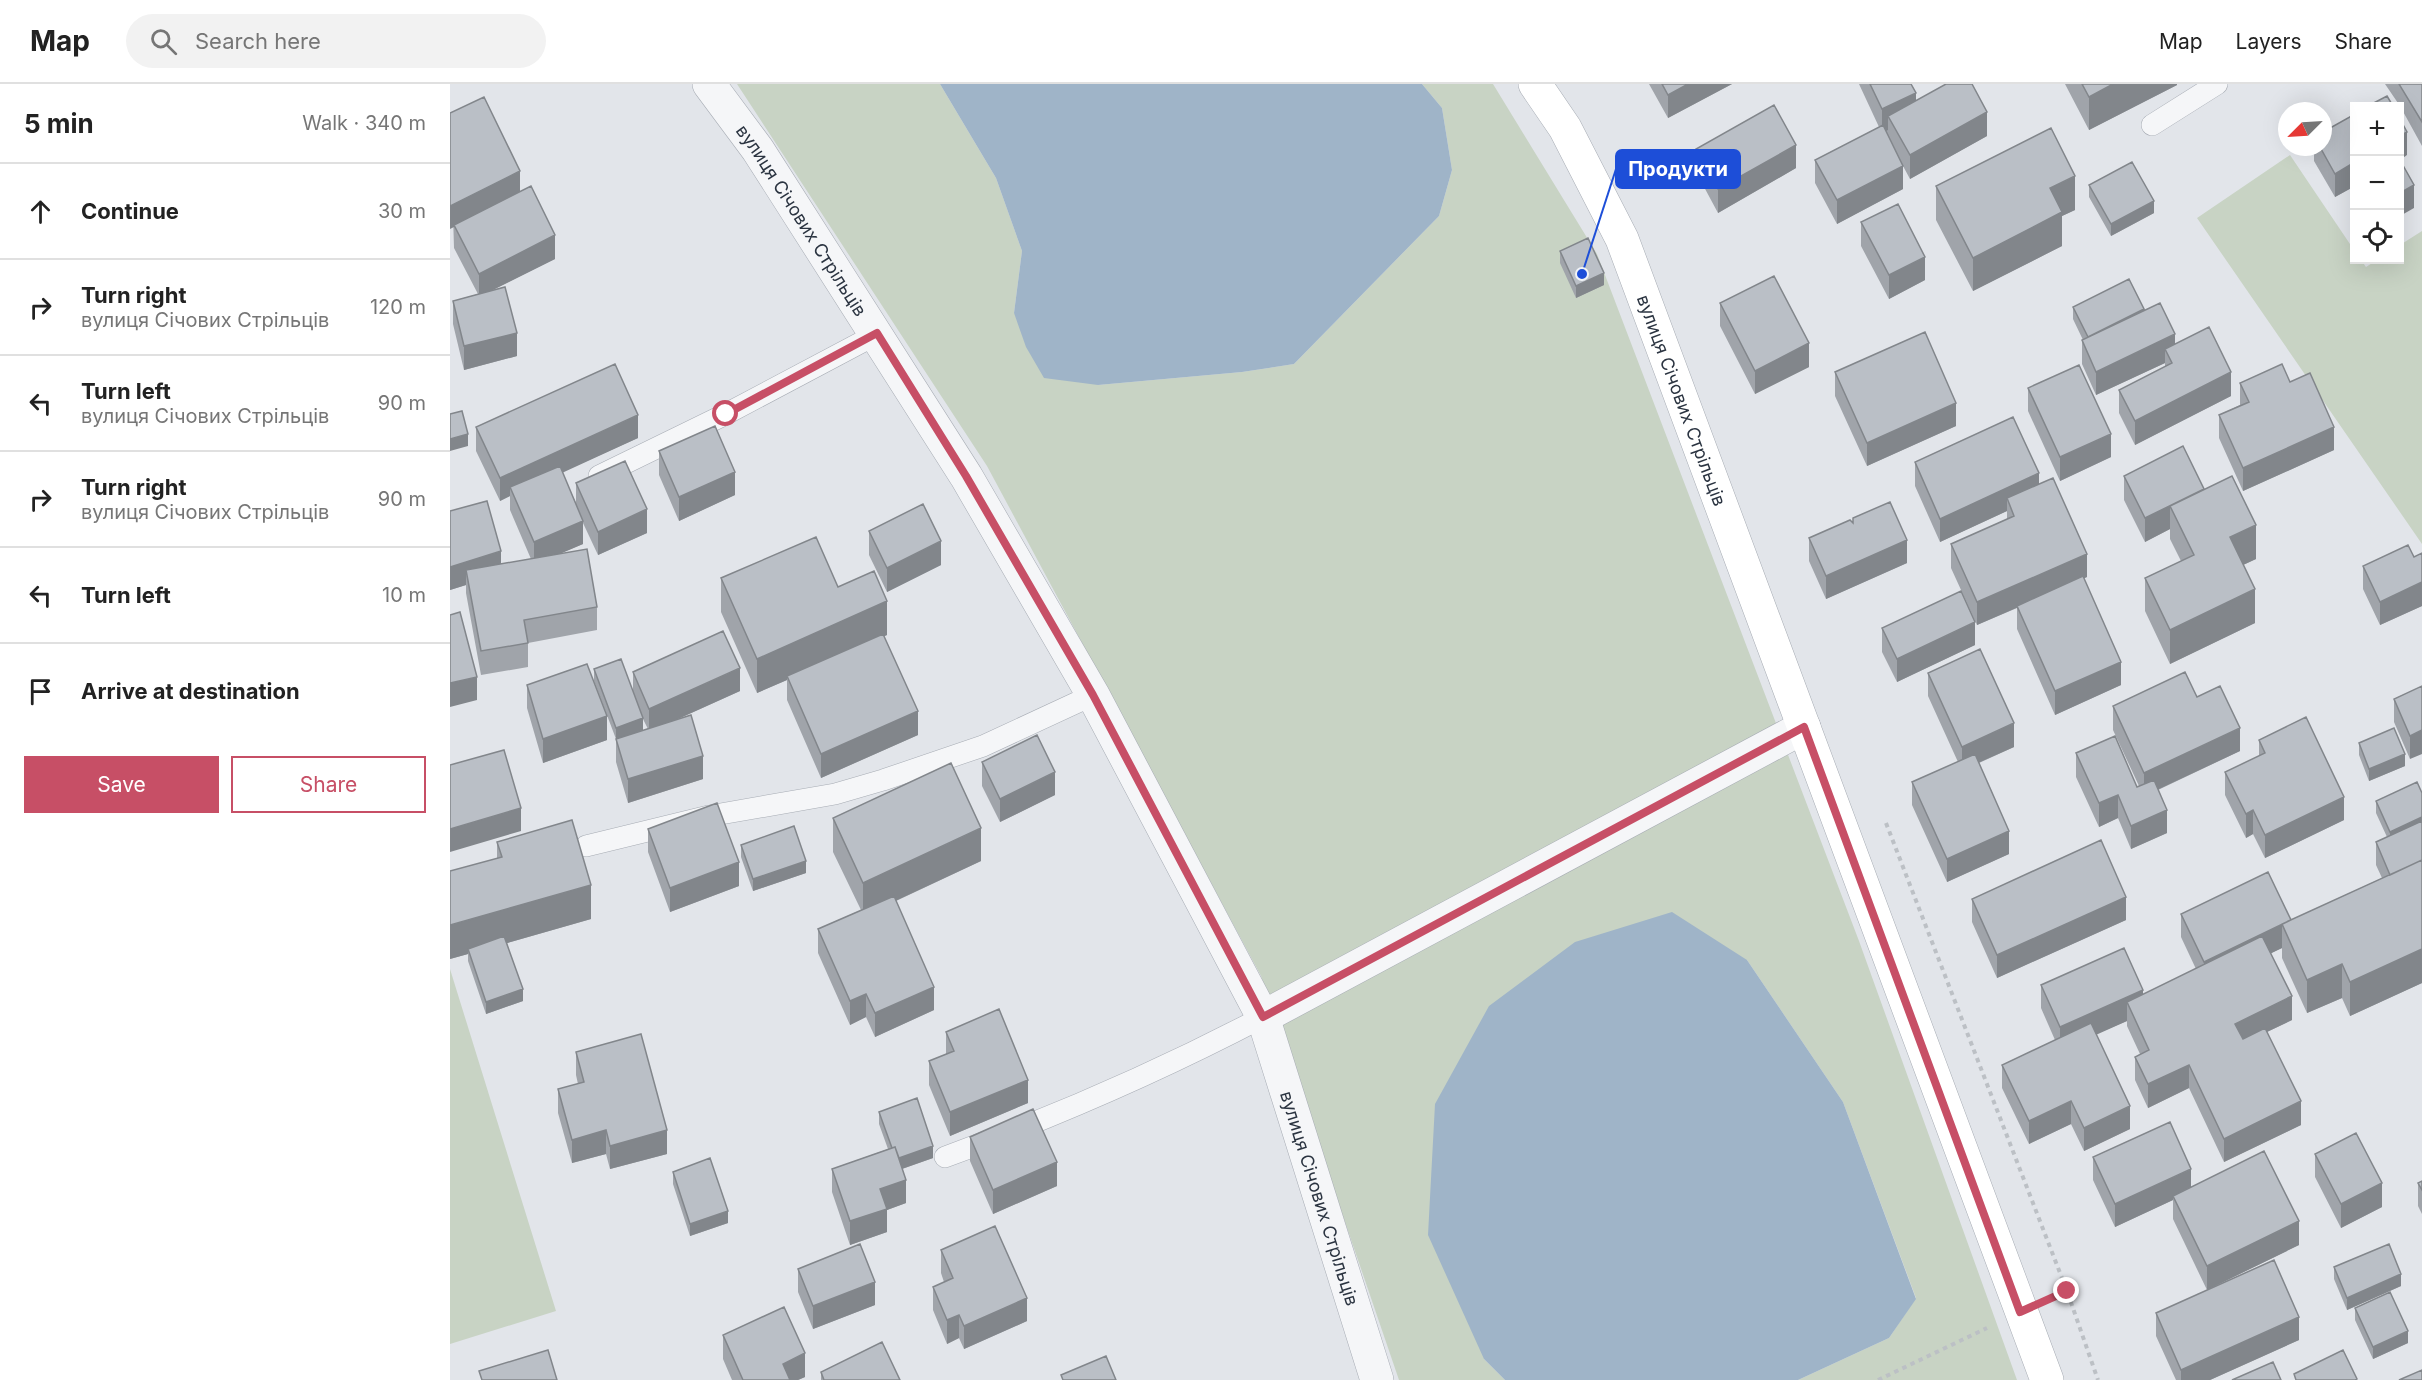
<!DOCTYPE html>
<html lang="en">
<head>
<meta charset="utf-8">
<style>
	body { margin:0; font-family:Inter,sans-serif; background:#f2f2f2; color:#222 }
	.controls { position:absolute; right:18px; top:18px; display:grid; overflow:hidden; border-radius:0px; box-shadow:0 6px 24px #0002 }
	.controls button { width:54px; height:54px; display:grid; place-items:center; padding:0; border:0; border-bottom:2px solid #e0e0e0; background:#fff; color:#222; font:30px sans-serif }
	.compass { position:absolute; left:1828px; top:18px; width:54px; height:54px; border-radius:50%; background:#fff; box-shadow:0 6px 24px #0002; rotate:246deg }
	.stop { position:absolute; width:18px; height:18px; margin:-14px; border:4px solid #c74f66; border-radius:50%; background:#fff }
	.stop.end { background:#c74f66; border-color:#fff; box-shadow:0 2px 6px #0008 }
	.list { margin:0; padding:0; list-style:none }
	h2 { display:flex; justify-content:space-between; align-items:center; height:78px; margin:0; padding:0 24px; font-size:26px }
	h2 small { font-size:20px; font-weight:400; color:#767676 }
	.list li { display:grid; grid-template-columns:39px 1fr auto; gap:18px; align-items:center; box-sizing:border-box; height:96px; padding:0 24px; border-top:2px solid #e0e0e0 }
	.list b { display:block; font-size:22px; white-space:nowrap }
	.list p { margin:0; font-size:20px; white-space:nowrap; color:#767676 }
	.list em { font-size:20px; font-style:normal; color:#767676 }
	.actions { display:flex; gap:12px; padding:18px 24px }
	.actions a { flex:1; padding:14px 0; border:2px solid #c74f66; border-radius:0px; text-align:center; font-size:21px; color:#c74f66 }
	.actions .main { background:#c74f66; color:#fff }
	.icon { flex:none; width:33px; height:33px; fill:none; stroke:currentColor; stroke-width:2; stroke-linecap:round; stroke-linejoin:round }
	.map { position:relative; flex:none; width:1972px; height:1296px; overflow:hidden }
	header { display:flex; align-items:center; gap:36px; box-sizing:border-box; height:84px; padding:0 30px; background:#fff; border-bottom:2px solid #e0e0e0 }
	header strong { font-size:28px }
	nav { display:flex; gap:33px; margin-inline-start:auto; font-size:21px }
	.search { width:420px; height:54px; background:#f2f2f2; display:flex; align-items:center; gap:15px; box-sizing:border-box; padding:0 21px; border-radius:33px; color:#767676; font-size:22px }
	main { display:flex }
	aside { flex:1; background:#fff }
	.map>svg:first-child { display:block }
	.green { fill:#c8d3c4 }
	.water { fill:#9fb4c8 }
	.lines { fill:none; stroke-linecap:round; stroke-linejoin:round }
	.lane-casing { stroke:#a7acb4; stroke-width:22 }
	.street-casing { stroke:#a7acb4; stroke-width:34 }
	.secondary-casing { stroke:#a7acb4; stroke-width:34 }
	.path { stroke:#bcc0c5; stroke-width:4; stroke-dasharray:4.5 4.5; stroke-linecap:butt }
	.lane { stroke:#f5f6f8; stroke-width:21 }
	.street { stroke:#f5f6f8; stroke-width:33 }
	.secondary { stroke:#fff; stroke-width:33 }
	.wall { fill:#a0a4aa; fill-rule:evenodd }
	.shaded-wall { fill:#82868b }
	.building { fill:#babfc6; stroke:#82868b; stroke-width:1.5 }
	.route { stroke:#c74f66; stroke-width:8 }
	.labels { text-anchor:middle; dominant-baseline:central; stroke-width:5; stroke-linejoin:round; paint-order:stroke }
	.street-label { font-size:18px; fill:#2b3441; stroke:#f2f4f7 }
	.leader { fill:none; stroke:#1d4ed8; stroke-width:2 }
	.callout-dot { fill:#1d4ed8; stroke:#f2f4f7; stroke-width:2 }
	.callout { fill:#1d4ed8; stroke:#1d4ed8; stroke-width:2 }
	.callout-label { font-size:20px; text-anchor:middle; font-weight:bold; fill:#fff }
</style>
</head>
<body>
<header>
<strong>Map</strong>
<div class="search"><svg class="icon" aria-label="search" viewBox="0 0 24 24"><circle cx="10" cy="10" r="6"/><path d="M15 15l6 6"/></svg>Search here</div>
<nav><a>Map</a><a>Layers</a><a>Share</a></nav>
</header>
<main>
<aside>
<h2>5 min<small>Walk · 340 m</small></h2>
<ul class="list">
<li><svg class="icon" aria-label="ahead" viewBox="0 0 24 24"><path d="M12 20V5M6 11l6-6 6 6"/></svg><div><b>Continue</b></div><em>30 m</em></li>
<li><svg class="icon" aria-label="right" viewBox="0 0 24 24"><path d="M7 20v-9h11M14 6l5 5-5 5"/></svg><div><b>Turn right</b><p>вулиця Січових Стрільців</p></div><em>120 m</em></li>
<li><svg class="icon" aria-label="left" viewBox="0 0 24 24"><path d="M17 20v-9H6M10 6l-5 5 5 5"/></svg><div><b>Turn left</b><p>вулиця Січових Стрільців</p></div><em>90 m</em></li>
<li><svg class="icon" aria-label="right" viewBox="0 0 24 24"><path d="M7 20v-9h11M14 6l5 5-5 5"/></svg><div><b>Turn right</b><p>вулиця Січових Стрільців</p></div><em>90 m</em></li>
<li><svg class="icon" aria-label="left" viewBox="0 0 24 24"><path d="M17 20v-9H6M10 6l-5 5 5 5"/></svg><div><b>Turn left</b></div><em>10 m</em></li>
<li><svg class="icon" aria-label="arrive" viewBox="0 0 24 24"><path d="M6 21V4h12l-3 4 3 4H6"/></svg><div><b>Arrive at destination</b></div></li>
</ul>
<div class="actions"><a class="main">Save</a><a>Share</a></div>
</aside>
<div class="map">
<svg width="1972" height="1296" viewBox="0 0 1972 1296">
	<rect width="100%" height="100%" fill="#e2e5ea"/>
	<path class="green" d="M287,0H490L546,94L572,167L564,229L648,301L792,288L844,280L989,132L1002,86L992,24L972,0H1043L1147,170L1409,857L1567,1296H1348L1439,1254L1466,1214L1393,1018L1297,876L1034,1275L1055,1296H949L811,892L537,382Z
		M1840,71L1904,166V176H1911L1916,183L1927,176H1950V161L1972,147V460L1747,134Z
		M0,885L106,1227L0,1260Z"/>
	<path class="water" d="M490,0H972L992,24L1002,86L989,132L844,280L792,288L648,301L594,294L576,263L564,229L572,167L546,94Z
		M1222,828L1297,876L1393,1018L1466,1215L1439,1254L1348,1296H1055L1034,1275L978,1151L985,1020L1039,922L1125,858Z"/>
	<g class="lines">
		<g class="lane-casing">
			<path id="lane" d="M1702,41L1767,0
				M149,392L276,330L427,250
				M136,762L259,732L385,710L433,696L533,662L643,611
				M495,1073C604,1033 710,987 813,933"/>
		</g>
		<g class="street-casing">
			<g id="street">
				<path id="s1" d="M259,0L308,66L516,392L643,611L813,933L927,1296"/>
				<path d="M813,933L1354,643"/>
			</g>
		</g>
		<g class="secondary-casing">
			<g id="secondary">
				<path id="s2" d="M1085,0L1115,44L1172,155L1597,1296"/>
			</g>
		</g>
		<path class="path" d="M1436,739L1617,1207L1648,1296
			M1428,1296L1537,1244"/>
		<use href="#lane" class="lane"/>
		<use href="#street" class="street"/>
		<use href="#secondary" class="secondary"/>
	</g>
	<path class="wall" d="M1199,0H1282L1218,34Z
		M1409,0H1461L1466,17L1537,52L1460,95L1453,82V105L1387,140L1365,99V76L1429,43Z
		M1615,0H1727V1L1639,46Z
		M1935,0H1972V62L1950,22Z
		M0,29L70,107L105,175L42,206L67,272L14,286L3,240V217L28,210L4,164Z
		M1905,30V102L1885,113L1864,77V63H1873Z
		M1246,65L1346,84L1268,129L1246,88Z
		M1639,101L1704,129L1661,152L1639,113Z
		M1486,102L1625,126L1612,132V162L1523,207L1486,136Z
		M1411,138L1475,196L1439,215L1411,162Z
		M1110,167L1154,201L1126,214L1110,179Z
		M1270,219L1359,283L1305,310L1270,242Z
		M1623,223L1694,227L1725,260L1781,312L1685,361L1669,329V306L1715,283V279L1646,311L1632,280V256H1633L1623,235Z
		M1385,288L1506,342L1417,382L1385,312Z
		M1840,298L1884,366L1793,407L1769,354V331L1790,321V299Z
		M1578,304L1661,373L1610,397L1578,327Z
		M26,343L188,354L112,388L126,419V399L197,449L148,471L133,439V460L111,469L147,523V546L78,559V583L31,591L16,509V501L0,506V427L51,480L81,475L60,426V412L50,417L26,367Z
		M209,367L285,411L229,437L209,391Z
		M1465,378L1589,400L1637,493L1634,494L1671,601L1605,631L1567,545V524L1527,541L1501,484V460L1557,435V427L1490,458L1465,402Z
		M1674,392L1754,405L1806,475L1793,481L1805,539L1720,580L1695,527V494L1731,477L1720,455V445L1695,458L1674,416Z
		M1403,439L1457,479L1376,515L1359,477V454Z
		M419,447L491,481L437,508L419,471Z
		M1972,469V522L1930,541L1913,505V482L1964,473Z
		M271,494L388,503L437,551L434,552L468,651L371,694L337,616V596L307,609L271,528Z
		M1432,544L1525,561L1447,598L1432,568Z
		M144,585L183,606V588L290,607L228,635L253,695L178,719L166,678V655L144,597ZM193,635L198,645L185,649Z
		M1478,589L1564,663L1529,679L1559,770L1497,798L1462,721V698L1508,678L1478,612Z
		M77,601L157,656L93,679L77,624Z
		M1972,602L1960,675L1944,638V615Z
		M1747,613L1790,667L1708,706L1717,749L1681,765L1668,734L1649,743L1626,693V669L1687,703L1689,702L1663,646V622Z
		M1809,656L1894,736L1815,774L1803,750L1796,754L1775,711V688L1809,672Z
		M1909,659L1955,682L1919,697L1909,671Z
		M532,678L605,711L550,738L532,702Z
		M1972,709V899L1900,932L1892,914L1857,929L1832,874V864L1821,869L1842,936L1817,948L1851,1041L1774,1078L1739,1004L1698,1024L1685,996V973L1690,970L1677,942V937L1646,950L1680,1045L1634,1067L1621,1040L1579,1060L1552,1004V981L1605,956L1591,924V901L1693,911L1746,885L1731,853V830L1841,836L1932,794L1926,781V758L1937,753L1926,729V717Z
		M383,734L531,777L446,817L484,926L425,953L416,933L400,941L368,869V845L411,826L383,768Z
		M198,745L289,802L220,828L198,768Z
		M47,758L141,835L57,859L73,917L36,930L18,877V870L0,875L47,774Z
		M291,761L356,789L303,807L291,773Z
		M1522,815L1676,836L1547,894L1522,838Z
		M496,948L578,1019L500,1052L479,1001V977L496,971Z
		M126,968L217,1070L160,1085L156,1070L122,1079L108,1029V1005L128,1000L126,991Z
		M429,1028L483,1074L452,1085L456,1119L437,1126V1148L400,1161L382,1108V1085L438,1065L429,1040Z
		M520,1053L607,1102L543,1130L520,1077Z
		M1865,1070L1932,1123L1891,1144L1865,1093Z
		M1643,1073L1741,1103L1849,1161L1757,1206L1723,1135V1116L1665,1143L1643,1096Z
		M223,1088L278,1139L240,1152L223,1100Z
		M1972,1097V1130L1968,1122V1099Z
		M491,1166L577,1237L514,1265L509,1254L497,1260L483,1226V1203L494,1198L491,1189Z
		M1884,1183L1951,1202L1897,1226L1884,1195Z
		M348,1185L425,1221L363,1245L348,1208Z
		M1905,1224L1958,1259L1923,1275L1905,1236Z
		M1706,1229L1849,1256L1760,1296H1726L1706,1252Z
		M273,1251L355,1293L348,1296H282L273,1275Z
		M371,1288L450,1296H371Z"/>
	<path class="shaded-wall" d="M1238,0H1282L1218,34V11Z
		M1663,0H1727V1L1639,46V13Z
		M1466,9V32H1438V46L1432,49V25Z
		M1537,28V52L1460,95V71Z
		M1957,48V71L1950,76V52Z
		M1346,61V84L1268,129V105Z
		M1905,78V102L1885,113V90Z
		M1453,82V105L1387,140V116Z
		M70,87V111L4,141V143L0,145V122Z
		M1625,92V126L1612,132V162L1523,207V174L1600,104Z
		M1964,101V124L1950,132V109Z
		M1704,117V129L1661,152V140Z
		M105,151V175L29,213V190Z
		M1475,173V196L1439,215V191Z
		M1154,189V201L1126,214V202Z
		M1694,225V237L1638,253Z
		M67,249V272L14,286V262Z
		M1725,250V274L1715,265V279L1646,311V288Z
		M1359,259V283L1305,310V287Z
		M1781,288V312L1685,361V337Z
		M1506,319V342L1417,382V359Z
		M188,331V354L64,411L60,403V412L50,417V394Z
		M1884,343V366L1793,407V384Z
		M18,350V362L0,367V355Z
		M1661,350V373L1610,397V373Z
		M285,388V411L229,437V413Z
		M1589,389V413L1557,414V427L1490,458V435Z
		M1754,405L1720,422V445L1695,458V434Z
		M197,425V449L148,471V448Z
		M133,437V460L84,481V458Z
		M1806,441V475L1780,487V453Z
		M1457,456V479L1376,515V492Z
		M491,457V481L437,508V484Z
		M51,467V491L16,486V501L0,506V483Z
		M1637,470V493L1527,541V518Z
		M1972,498V522L1930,541V518Z
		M1805,505V539L1720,580V546Z
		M437,517V551L338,595L337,592V596L307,609V575Z
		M1525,538V561L1447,598V575Z
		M1671,578V601L1605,631V607Z
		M290,584V607L199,648V625Z
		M27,593V616L0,623V599Z
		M468,627V651L371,694V670Z
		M157,632V656L93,679V655Z
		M193,634V646L166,656V644Z
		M1564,639V663L1512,686V663Z
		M1790,644V667L1694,712V689Z
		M1972,646V670L1960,675V652Z
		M1955,670V682L1919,697V685Z
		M253,672V695L178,719V695Z
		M605,688V711L550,738V715Z
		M1668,711V734L1649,743V719Z
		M1894,713V736L1815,774V751Z
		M71,724V747L0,768V745Z
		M1717,726V749L1681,765V742Z
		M1803,726V750L1796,754V730Z
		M1972,733V745L1940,760V748Z
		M531,744V777L413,832V799Z
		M1559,747V770L1497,798V775Z
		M356,777V789L303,807V795Z
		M289,778V802L220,828V804Z
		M141,801V835L19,870L18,865V870L0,875V841Z
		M1676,813V836L1547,894V871Z
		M1832,840V864L1754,902V878Z
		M1972,865V899L1900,932V898Z
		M1892,880V914L1857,929V896Z
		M484,903V926L425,953V929Z
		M73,905V917L36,930V918Z
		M1693,906V930L1677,918V937L1610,967V943Z
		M416,910V933L400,941V917Z
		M1842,912V936L1785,963V940Z
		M1739,981V1004L1698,1024V1000Z
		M578,996V1019L500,1052V1028Z
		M1621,1017V1040L1579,1060V1037Z
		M1851,1017V1041L1774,1078V1055Z
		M1680,1022V1045L1634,1067V1044Z
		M156,1046V1070L122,1079V1056Z
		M217,1046V1070L160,1085V1062Z
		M483,1062V1074L446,1087V1075Z
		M607,1078V1102L543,1130V1106Z
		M1741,1085V1108L1723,1112V1116L1665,1143V1120Z
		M456,1096V1119L437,1126V1148L400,1161V1137L430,1105Z
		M1932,1099V1123L1891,1144V1120Z
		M278,1127V1139L240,1152V1140Z
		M1849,1137V1161L1757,1206V1182Z
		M1951,1190V1202L1897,1226V1214Z
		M425,1198V1221L363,1245V1222Z
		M577,1214V1237L514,1265V1242Z
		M509,1231V1254L497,1260V1236Z
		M1849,1233V1256L1760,1296H1731V1286Z
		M1958,1247V1259L1923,1275V1263Z
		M355,1269V1293L348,1296H333V1280Z"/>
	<path class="building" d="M1212,0H1238L1218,11Z
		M1420,0H1461L1466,9L1432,25Z
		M1496,0H1522L1537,28L1460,71L1438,32Z
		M1632,0H1663L1639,13Z
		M1949,0H1972V38Z
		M1937,12L1943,22H1918Z
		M34,13L70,87L0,122V29Z
		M1324,21L1346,61L1268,105L1246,65Z
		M1905,30V78L1885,90L1870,63H1873V48Z
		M1950,35L1957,48L1950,52Z
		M1433,41L1453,82L1387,116L1365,76Z
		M1601,44L1625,92L1600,104L1612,128L1523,174L1486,102Z
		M1950,76L1964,101L1950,109Z
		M1682,78L1704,117L1661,140L1639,101Z
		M81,102L105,151L29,190L4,141Z
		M1448,120L1475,173L1439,191L1411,138Z
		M1138,154L1154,189L1126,202L1110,167Z
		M1324,192L1359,259L1305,287L1270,219Z
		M1679,195L1694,225L1638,253L1623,223Z
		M55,203L67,249L14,262L3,217Z
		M1710,219L1725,250L1646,288L1632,256Z
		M1759,243L1781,288L1685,337L1669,306L1722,279L1715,265Z
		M1475,248L1506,319L1417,359L1385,288Z
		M165,280L188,331L50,394L26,343Z
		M1832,280L1840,298L1860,289L1884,343L1793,384L1769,331L1799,318L1790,299Z
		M1629,281L1661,350L1610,373L1578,304Z
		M12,327L18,350L0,355V330Z
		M1563,333L1589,389L1490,435L1465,378Z
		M265,342L285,388L229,413L209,367Z
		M1733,362L1754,405L1695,434L1674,392Z
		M175,377L197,425L148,448L126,399Z
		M110,382L133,437L84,458L60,403Z
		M1782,392L1806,441L1780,453L1805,505L1720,546L1695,494L1744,471L1720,422Z
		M1603,394L1637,470L1527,518L1501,460L1564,432L1557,414Z
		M37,417L51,467L0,483V427Z
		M1440,418L1457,456L1376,492L1359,454L1400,436L1403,439V434Z
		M473,420L491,457L437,484L419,447Z
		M366,453L388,503L424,487L437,517L307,575L271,494Z
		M1958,461L1964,473L1972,469V498L1930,518L1913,482Z
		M137,465L147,523L74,536L78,559L31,567L16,486Z
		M1633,492L1671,578L1605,607L1567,522Z
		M1511,507L1525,538L1447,575L1432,544Z
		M10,528L27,593L0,599V531Z
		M273,547L290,584L199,625L183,588Z
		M433,550L468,627L371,670L337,592Z
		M1530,565L1564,639L1512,663L1478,589Z
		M171,575L193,634L166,644L144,585Z
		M137,580L157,632L93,655L77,601Z
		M1735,588L1747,613L1770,602L1790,644L1694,689L1663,622Z
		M1972,602V646L1960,652L1944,615Z
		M241,631L253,672L178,695L166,655Z
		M1856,633L1894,713L1815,751L1803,726L1796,730L1775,688L1815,669L1809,656Z
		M1944,644L1955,670L1919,685L1909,659Z
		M587,651L605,688L550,715L532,678Z
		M1665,652L1687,703L1704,696L1717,726L1681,742L1668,711L1649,719L1626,669Z
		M54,666L71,724L0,745V681Z
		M1525,670L1559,747L1497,775L1462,698Z
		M501,679L531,744L413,799L383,734Z
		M1967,698L1972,709V733L1940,748L1926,717Z
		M267,719L289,778L220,804L198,745Z
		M122,736L141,801L0,841V787L52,773L47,758Z
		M1972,737V776L1940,791L1926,758Z
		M344,742L356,777L303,795L291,761Z
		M1651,756L1676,813L1547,871L1522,815Z
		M1972,776V865L1900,898L1892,880L1857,896L1832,840Z
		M1818,788L1841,836L1754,878L1731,830Z
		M444,812L484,903L425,929L416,910L400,917L368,845Z
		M54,852L73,905L36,918L18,865Z
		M1812,852L1842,912L1785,940L1793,955L1815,944L1851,1017L1774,1055L1739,981L1698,1000L1685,973L1699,966L1677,918Z
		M1674,864L1693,906L1610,943L1591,901Z
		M549,925L578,996L500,1028L479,977L504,967L496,948Z
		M1641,939L1680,1022L1634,1044L1621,1017L1579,1037L1552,981Z
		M191,950L217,1046L160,1062L156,1046L122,1056L108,1005L134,998L126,968Z
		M467,1014L483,1062L449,1074L445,1063L442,1064L429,1028Z
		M583,1025L607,1078L543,1106L520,1053Z
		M1720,1038L1741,1085L1665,1120L1643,1073Z
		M1906,1049L1932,1099L1891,1120L1865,1070Z
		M445,1063L456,1096L430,1105L437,1125L400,1137L382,1085Z
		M1814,1067L1849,1137L1757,1182L1723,1112Z
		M260,1074L278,1127L240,1140L223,1088Z
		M1972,1097V1106L1968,1099Z
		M545,1142L577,1214L514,1242L509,1231L497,1236L483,1203L503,1194L491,1166Z
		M410,1160L425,1198L363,1222L348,1185Z
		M1939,1160L1951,1190L1897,1214L1884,1183Z
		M1824,1176L1849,1233L1731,1286L1706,1229Z
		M1940,1208L1958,1247L1923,1263L1905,1224Z
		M334,1223L355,1269L333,1280L340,1296H293L273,1251Z
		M432,1258L450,1296H374L371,1288Z
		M98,1266L107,1296H32L29,1287Z
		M1893,1266L1907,1295L1905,1296H1846L1844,1290Z
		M656,1272L666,1296H613L611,1291Z
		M1823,1278L1831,1296H1782Z
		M1972,1286V1296H1949Z"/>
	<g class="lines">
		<path class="route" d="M276,330L427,249L516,392L643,611L813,933L1354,643L1570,1228L1617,1207"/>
	</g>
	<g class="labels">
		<g class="street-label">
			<text stroke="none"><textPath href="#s1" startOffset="165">вулиця Січових Стрільців</textPath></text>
			<text stroke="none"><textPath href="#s2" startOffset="350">вулиця Січових Стрільців</textPath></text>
			<text stroke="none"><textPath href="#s1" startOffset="1276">вулиця Січових Стрільців</textPath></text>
		</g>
	</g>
	<path class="leader" d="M1132 190L1166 85"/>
	<circle class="callout-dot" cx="1132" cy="190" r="6"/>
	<rect class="callout" x="1166" y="66" width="124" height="38" rx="6"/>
	<g class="callout-label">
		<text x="1228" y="92">Продукти</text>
	</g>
</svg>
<div class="controls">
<button>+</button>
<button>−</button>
<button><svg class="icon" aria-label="locate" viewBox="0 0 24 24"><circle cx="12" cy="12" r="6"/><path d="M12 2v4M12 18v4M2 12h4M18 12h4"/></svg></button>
</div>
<svg class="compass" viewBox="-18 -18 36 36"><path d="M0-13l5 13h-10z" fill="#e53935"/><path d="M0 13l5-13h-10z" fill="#767676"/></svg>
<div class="stop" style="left:276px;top:330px"></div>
<div class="stop end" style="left:1617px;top:1207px"></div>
</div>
</main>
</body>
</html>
